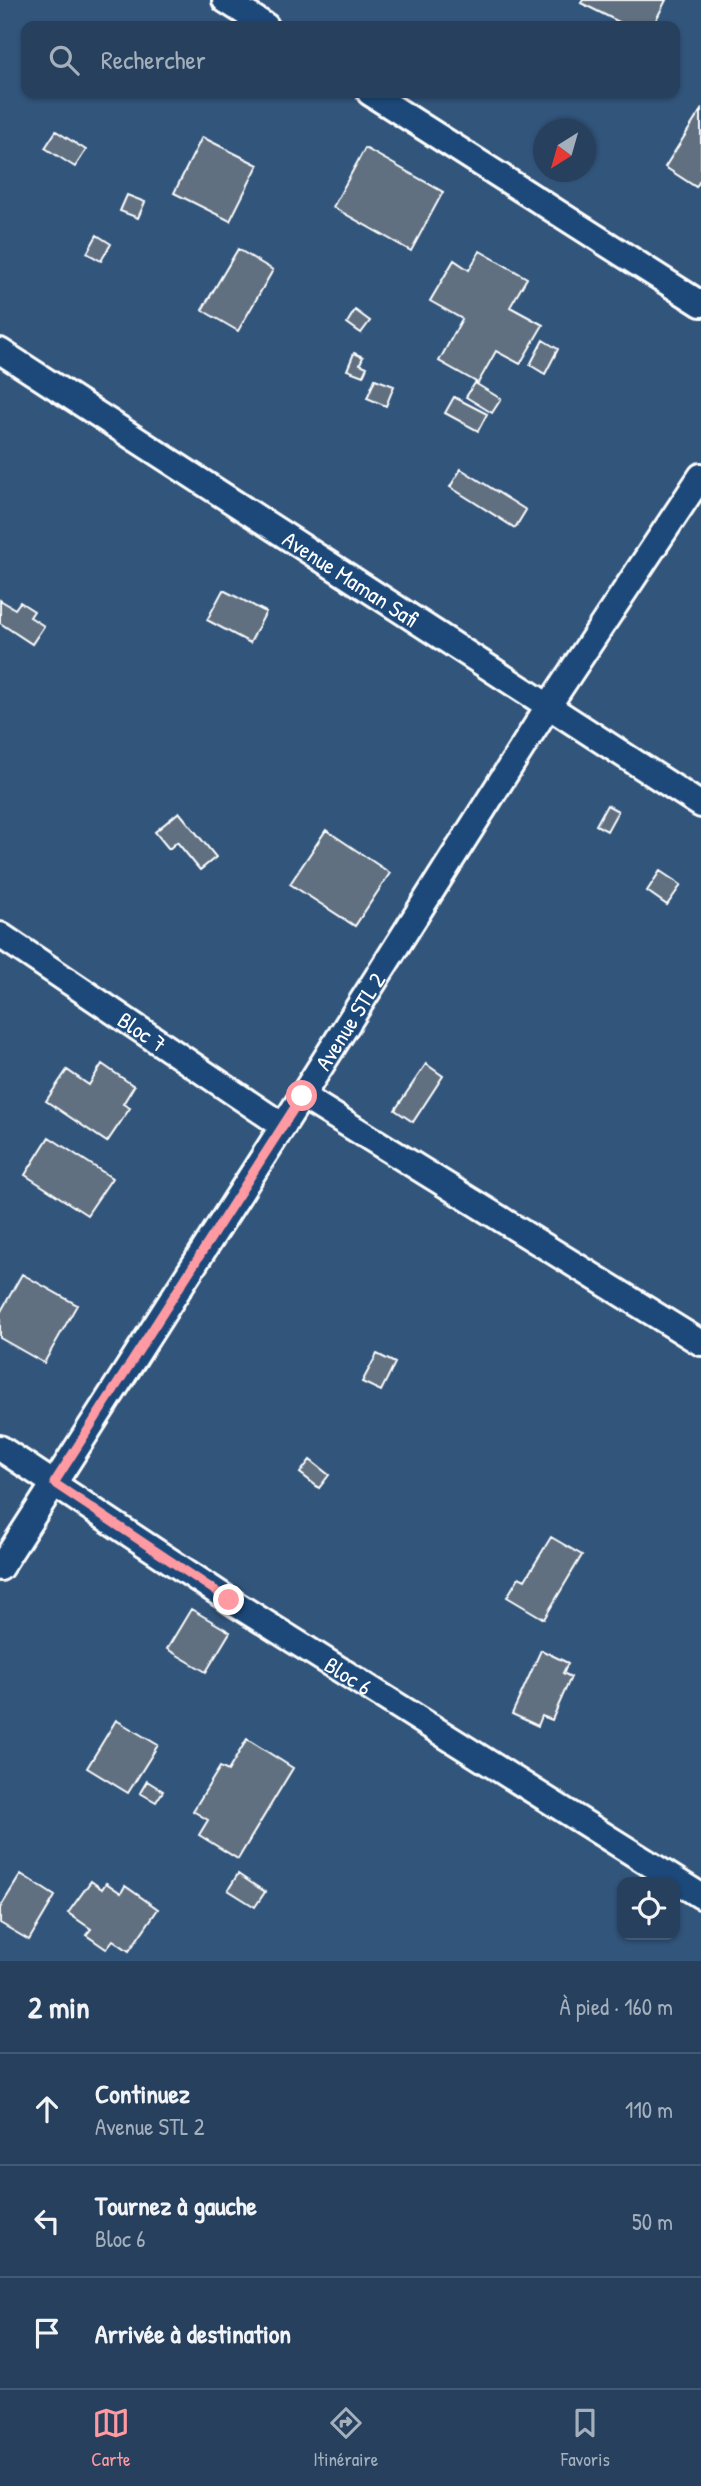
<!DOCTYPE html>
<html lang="fr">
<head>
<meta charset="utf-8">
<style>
	body { margin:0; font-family:"Patrick Hand",sans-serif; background:#324b66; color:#f1f3f6 }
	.controls { position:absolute; right:21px; bottom:21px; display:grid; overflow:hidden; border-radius:14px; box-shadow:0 2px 5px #0004 }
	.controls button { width:63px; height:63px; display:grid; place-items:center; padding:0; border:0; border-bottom:2px solid #425972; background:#26405d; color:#f1f3f6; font:35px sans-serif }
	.compass { position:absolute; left:533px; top:119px; width:63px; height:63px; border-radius:50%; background:#26405d; box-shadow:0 2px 5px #0004; rotate:217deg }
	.stop { position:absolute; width:21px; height:21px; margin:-16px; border:5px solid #ff9aa2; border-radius:50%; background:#fff }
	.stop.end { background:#ff9aa2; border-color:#fff; box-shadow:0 2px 7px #0008 }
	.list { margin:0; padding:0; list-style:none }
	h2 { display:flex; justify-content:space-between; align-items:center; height:91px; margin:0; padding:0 28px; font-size:30px }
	h2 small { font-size:23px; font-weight:400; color:#a4afbc }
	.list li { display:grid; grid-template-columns:46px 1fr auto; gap:21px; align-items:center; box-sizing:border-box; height:112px; padding:0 28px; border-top:2px solid #425972 }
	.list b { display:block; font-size:26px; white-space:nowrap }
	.list p { margin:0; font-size:23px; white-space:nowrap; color:#a4afbc }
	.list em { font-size:23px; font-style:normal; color:#a4afbc }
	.icon { flex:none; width:38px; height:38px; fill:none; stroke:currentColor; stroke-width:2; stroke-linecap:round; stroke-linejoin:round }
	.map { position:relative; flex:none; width:701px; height:1961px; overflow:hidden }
	.search { position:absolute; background:#26405d; box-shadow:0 2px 5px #0004; left:21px; right:21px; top:21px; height:77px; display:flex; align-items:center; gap:18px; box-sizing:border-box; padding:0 24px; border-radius:14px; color:#a4afbc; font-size:26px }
	.sheet { height:427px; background:#26405d }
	nav { display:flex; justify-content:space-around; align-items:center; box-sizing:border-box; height:98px; border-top:2px solid #425972; background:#26405d; font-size:19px; color:#a4afbc }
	nav a { display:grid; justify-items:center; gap:4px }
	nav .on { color:#ff9aa2 }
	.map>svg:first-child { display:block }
	.building { fill:#607080; stroke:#fff; stroke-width:2 }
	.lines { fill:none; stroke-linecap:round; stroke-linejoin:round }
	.minor-casing { stroke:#fff; stroke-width:30 }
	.minor { stroke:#1f4a7a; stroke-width:24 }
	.route { stroke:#ff9aa2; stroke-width:9 }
	.labels { text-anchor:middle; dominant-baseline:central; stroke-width:5; stroke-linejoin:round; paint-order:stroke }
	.street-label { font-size:23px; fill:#fff; stroke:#1f4a7a }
</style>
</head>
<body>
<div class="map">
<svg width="701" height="1961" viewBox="0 0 701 1961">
	<rect width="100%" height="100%" fill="#32557c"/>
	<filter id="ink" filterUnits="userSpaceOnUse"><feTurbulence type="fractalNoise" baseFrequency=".0143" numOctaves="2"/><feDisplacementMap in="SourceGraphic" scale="14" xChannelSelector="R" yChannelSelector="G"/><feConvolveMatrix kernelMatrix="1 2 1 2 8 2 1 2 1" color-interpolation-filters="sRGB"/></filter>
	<g filter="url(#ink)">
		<path class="building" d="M583,0H666L653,26H627L581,3Z
			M701,110V179L696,187L665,167Z
			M56,131L86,150L75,167L45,148Z
			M202,137L258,165L230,221L174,193Z
			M365,148L443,192L411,251L333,207Z
			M127,195L145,202L138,218L120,211Z
			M97,235L111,244L101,261L87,253Z
			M238,249L273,270L238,331L202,310Z
			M480,251L527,278L510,307L543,325L520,364L496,351L478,383L439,361L462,319L430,301L454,260L469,270Z
			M355,310L370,321L361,333L347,323Z
			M543,340L558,349L545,374L530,365Z
			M354,353L363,357L360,364L367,367L363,376L347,370Z
			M375,379L394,386L386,406L367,398Z
			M475,383L501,399L492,413L466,397Z
			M454,397L487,414L478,431L445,413Z
			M461,469L526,510L515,528L450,487Z
			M223,590L266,612L250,643L207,620Z
			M0,600L15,609L20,602L34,611L30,617L44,626L32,644L0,623Z
			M607,805L618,811L607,831L596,825Z
			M179,812L216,857L200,870L177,842L169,849L155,832Z
			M326,830L390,873L355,926L290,884Z
			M660,871L681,885L667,905L647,891Z
			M102,1064L134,1086L123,1104L130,1108L107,1142L46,1101L67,1070L89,1085Z
			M426,1064L443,1076L413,1122L395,1110Z
			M49,1137L112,1178L87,1215L25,1175Z
			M22,1274L77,1305L44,1363L0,1338V1313Z
			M377,1354L395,1363L381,1391L362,1382Z
			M310,1460L329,1475L319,1488L300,1473Z
			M551,1537L582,1555L544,1619L507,1597L519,1577L525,1580Z
			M191,1609L230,1632L206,1672L167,1649Z
			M541,1650L568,1663L563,1673L571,1677L552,1720L542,1716L538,1726L512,1714Z
			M116,1720L158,1745L128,1793L87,1768Z
			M247,1739L293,1768L238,1859L199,1835L208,1820L193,1811L220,1767L228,1771Z
			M147,1781L163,1791L156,1802L140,1793Z
			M21,1874L55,1896L29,1940L0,1923V1908Z
			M238,1874L265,1892L255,1907L228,1890Z
			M91,1881L102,1889L106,1883L121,1893L125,1886L158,1909L129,1951L113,1940L106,1949L86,1935L91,1929L68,1913Z"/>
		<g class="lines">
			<g class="minor-casing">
				<g id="minor">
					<path d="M225,0L266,26"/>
					<path d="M370,93L701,304"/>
					<path id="s1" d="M0,351L701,805"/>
					<path id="s2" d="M0,935L283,1126"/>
					<path d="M302,1096L701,1343"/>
					<path id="s3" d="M0,1448L229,1600L701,1896"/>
					<path id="s4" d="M0,1568L283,1126L549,705L701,476"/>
				</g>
			</g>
			<use href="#minor" class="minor"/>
		</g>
	</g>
	<g class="lines" filter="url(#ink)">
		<path class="route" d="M229,1600L54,1483L302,1096"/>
	</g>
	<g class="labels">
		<g class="street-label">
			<text stroke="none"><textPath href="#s1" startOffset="418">Avenue Maman Safi</textPath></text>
			<text stroke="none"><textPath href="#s4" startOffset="649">Avenue STL 2</textPath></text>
			<text stroke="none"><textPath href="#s2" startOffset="172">Bloc 7</textPath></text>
			<text stroke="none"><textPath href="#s3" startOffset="416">Bloc 6</textPath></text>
		</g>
	</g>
</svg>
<div class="controls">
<button><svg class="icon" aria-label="locate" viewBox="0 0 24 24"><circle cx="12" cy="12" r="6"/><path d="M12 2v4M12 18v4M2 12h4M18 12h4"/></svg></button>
</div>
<svg class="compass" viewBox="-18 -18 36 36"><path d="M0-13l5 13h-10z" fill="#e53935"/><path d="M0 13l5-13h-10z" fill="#a4afbc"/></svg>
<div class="stop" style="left:302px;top:1096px"></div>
<div class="stop end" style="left:229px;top:1600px"></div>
<div class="search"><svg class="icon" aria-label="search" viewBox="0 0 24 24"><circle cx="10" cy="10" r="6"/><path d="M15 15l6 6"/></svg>Rechercher</div>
</div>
<section class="sheet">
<h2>2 min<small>À pied · 160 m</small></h2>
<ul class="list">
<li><svg class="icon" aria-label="ahead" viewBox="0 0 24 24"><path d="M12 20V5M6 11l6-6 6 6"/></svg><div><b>Continuez</b><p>Avenue STL 2</p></div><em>110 m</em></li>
<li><svg class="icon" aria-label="left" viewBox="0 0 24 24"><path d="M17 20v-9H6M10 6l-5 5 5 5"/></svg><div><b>Tournez à gauche</b><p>Bloc 6</p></div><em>50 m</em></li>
<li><svg class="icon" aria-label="arrive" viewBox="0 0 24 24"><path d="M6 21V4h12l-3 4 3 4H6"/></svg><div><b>Arrivée à destination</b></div></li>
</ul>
</section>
<nav>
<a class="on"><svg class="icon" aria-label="map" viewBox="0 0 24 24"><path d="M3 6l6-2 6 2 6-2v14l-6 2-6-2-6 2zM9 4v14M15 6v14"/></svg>Carte</a>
<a><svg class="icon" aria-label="directions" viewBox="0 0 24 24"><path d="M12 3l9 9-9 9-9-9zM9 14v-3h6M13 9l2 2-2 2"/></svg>Itinéraire</a>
<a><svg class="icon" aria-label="saved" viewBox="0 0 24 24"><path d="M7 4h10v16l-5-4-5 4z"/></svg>Favoris</a>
</nav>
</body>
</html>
